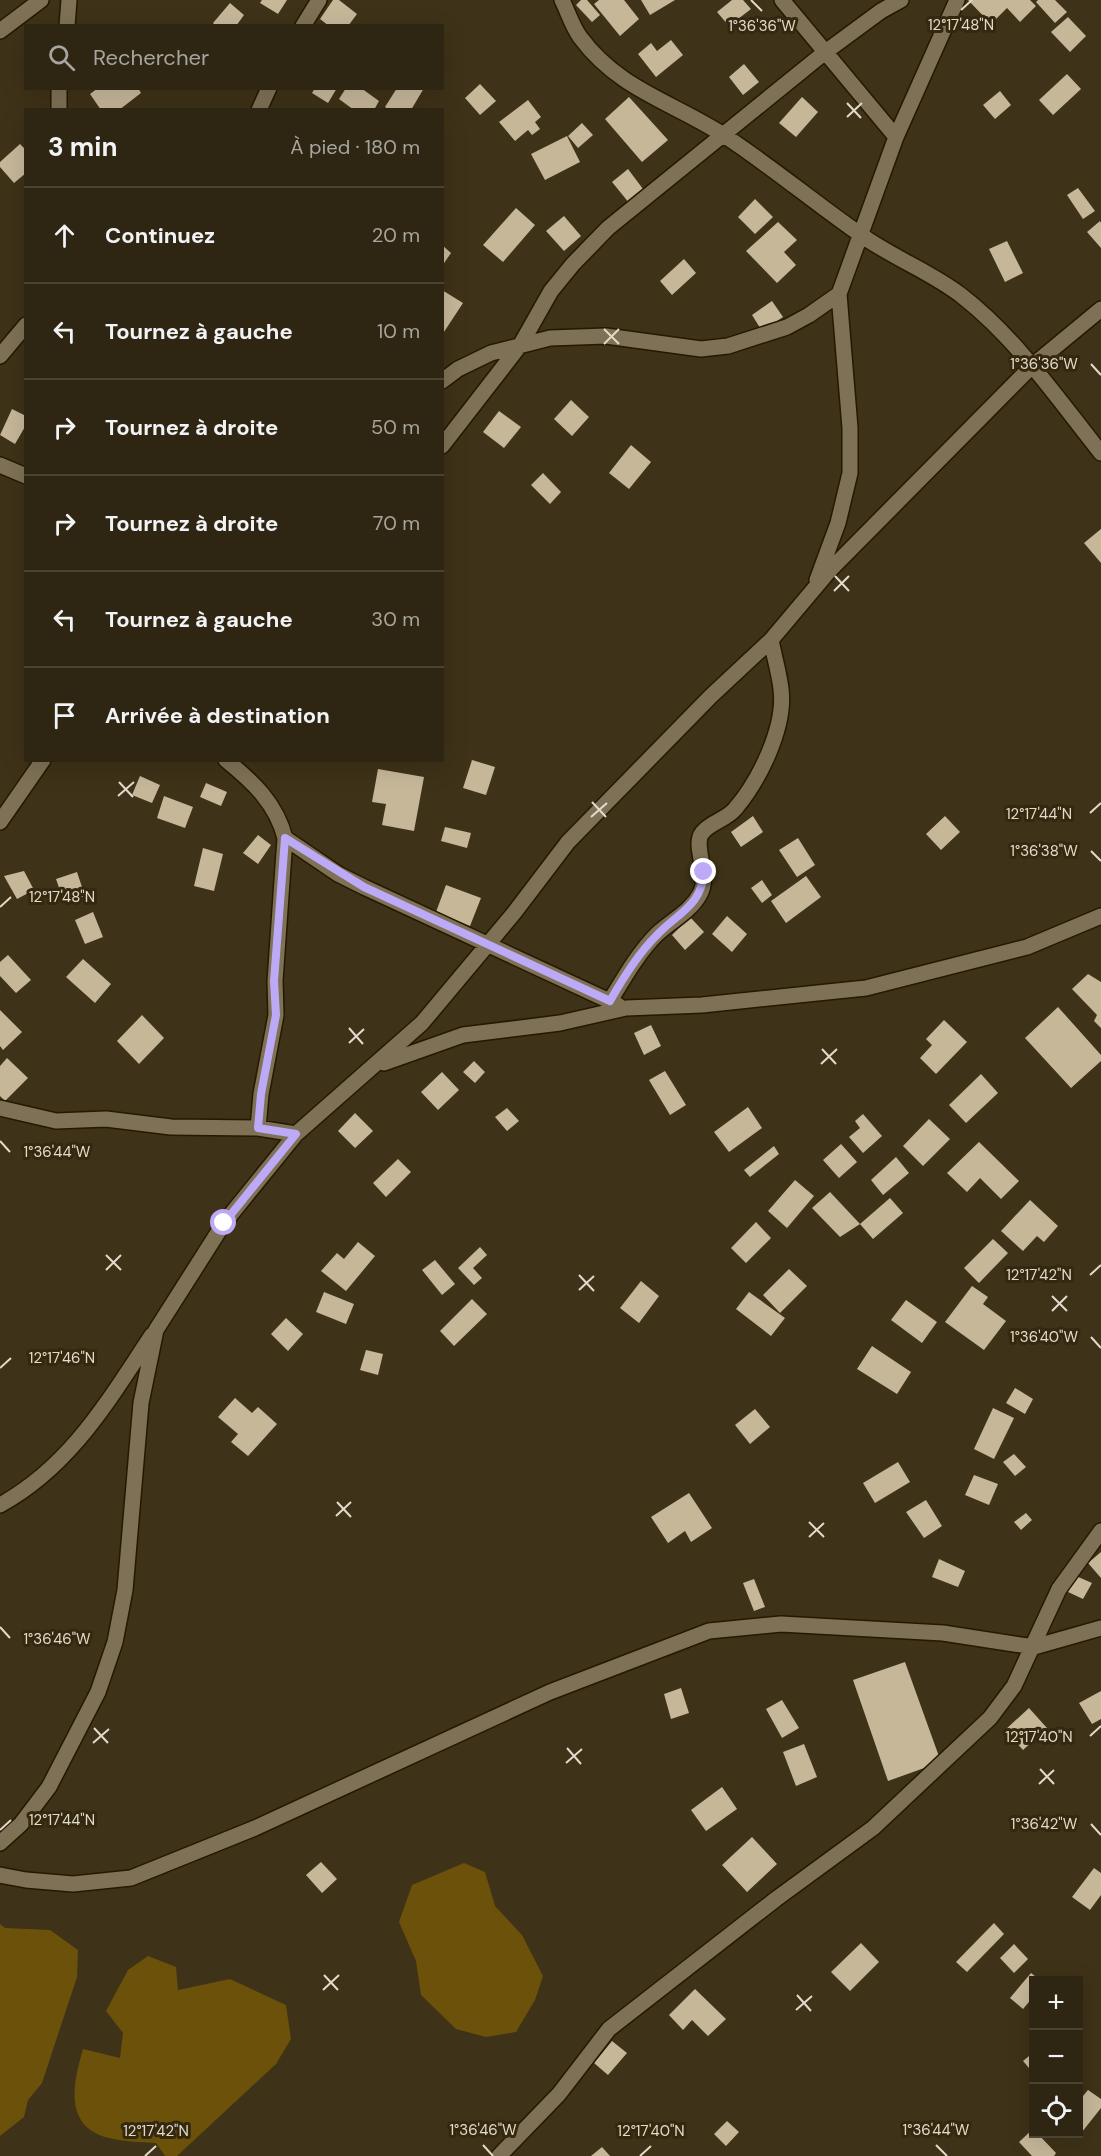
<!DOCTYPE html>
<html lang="fr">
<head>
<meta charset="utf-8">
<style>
	body { margin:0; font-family:"DM Sans",sans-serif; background:#362e1b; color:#f1f3f6 }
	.controls { position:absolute; right:18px; bottom:18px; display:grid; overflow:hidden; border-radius:0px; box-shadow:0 6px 24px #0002 }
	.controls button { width:54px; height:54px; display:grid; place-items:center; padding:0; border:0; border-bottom:2px solid #494332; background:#2e2612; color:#f1f3f6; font:30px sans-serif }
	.stop { position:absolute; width:18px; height:18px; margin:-14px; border:4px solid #bcaaf6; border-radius:50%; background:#fff }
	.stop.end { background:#bcaaf6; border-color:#fff; box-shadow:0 2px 6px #0008 }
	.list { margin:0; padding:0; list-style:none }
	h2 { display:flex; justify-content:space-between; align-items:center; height:78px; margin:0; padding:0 24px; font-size:26px }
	h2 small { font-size:20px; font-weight:400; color:#a7a59f }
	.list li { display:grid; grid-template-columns:39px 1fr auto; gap:18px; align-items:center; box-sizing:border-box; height:96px; padding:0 24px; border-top:2px solid #494332 }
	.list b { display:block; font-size:22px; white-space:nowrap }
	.list em { font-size:20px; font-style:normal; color:#a7a59f }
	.icon { flex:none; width:33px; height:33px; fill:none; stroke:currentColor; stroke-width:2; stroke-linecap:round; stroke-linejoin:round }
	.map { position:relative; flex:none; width:1101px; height:2156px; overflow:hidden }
	.search { position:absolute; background:#2e2612; box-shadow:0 6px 24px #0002; left:24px; top:24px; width:420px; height:66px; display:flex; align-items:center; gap:15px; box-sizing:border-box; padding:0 21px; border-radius:0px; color:#a7a59f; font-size:22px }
	.panel { position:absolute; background:#2e2612; box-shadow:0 6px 24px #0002; left:24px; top:108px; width:420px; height:654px; border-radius:0px }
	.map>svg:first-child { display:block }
	.water { fill:#6c510a }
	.building { fill:#c6b799 }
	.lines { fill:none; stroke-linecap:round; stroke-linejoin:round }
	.minor-casing { stroke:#251901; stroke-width:18 }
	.minor { stroke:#7e7155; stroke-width:15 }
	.route { stroke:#bcaaf6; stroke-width:8 }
	.ticks { fill:none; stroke:#e2dbcc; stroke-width:2 }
	.ticks-label { font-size:15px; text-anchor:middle; fill:#e2dbcc; stroke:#34280e; stroke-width:6; stroke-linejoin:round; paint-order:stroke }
</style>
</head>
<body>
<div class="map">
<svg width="1101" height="2156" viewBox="0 0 1101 2156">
	<rect width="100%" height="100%" fill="#3e3218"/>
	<path class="water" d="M464,1863L485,1872L495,1906L522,1935L543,1976L535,2000L516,2032L486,2037L456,2029L421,1995L416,1961L399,1922L412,1885Z
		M0,1924L5,1928L50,1930L78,1950L77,1977L42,2083L28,2100L24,2117L0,2136Z
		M148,1956L176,1967L178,1990L230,1979L286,2005L291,2039L276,2064L177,2156H165L156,2143C141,2142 124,2142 109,2138C63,2127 73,2083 83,2049L120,2058L123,2033L106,2011L128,1970Z"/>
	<path class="building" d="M262,0H287L278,14L260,3Z
		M333,0H339L357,14L348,26H329L320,19Z
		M581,0H587L600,15L592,22L576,5Z
		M599,0H624L639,19L620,36L594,4Z
		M641,0H675L650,15Z
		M732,0H743L751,9L729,26L717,12Z
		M968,0H1030L1036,6L1020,22L1007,8L991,24Z
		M1038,0H1055L1067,12L1055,23L1036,2Z
		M230,3L244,15L236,26H216L213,23Z
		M1068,17L1086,36L1070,52L1051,32Z
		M671,40L683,55L656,77L638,54L651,43L657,51Z
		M744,64L759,82L743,95L729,77Z
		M1067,74L1081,89L1053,115L1039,100Z
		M480,84L496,101L480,115L465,98Z
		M98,88H138L141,93L119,110H101L90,94Z
		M315,88H337L328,103L312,93Z
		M346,88H361L379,101L374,110H354L339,99Z
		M397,88H424L411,110H389L385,107Z
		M1000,91L1011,105L995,119L983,105Z
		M629,97L668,140L642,162L605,119Z
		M802,97L818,112L796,137L779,123Z
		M528,100L541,117L535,122L540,129L532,135L528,130L515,141L499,122Z
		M582,123L593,135L578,148L568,136Z
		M567,136L580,162L545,180L531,154Z
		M20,144L26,150V173L14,183L0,167V162Z
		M628,169L649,197L634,209L612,182Z
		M1078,188L1095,211L1083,219L1067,195Z
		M755,199L773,217L755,234L738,217Z
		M516,208L535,225L503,262L483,245Z
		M564,216L581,236L564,251L546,231Z
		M1100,221L1101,223V248L1087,232Z
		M778,222L797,240L784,252L796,265L777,283L746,251Z
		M1007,241L1023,273L1005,282L989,249Z
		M442,245L451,253L442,266Z
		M684,259L696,273L672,295L660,281Z
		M442,290L463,303L442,335Z
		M772,301L783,317L762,331L752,315Z
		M571,400L589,417L572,436L554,419Z
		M12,409L26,416V425L15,444L0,435Z
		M499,411L521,427L504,448L483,432Z
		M631,445L651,462L629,489L609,473Z
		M543,473L561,492L550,504L531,485Z
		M1101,529V563L1084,543Z
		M472,760L495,767L486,795L463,788Z
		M378,769L424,777L414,831L382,825L386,804L372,802Z
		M140,776L160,785L152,803L132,795Z
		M206,783L227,792L221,806L200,797Z
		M164,796L193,807L185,828L157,818Z
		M753,816L763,832L741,847L731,832Z
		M945,816L960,832L941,850L926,834Z
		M445,827L471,833L467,848L441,841Z
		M258,835L271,845L258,864L243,853Z
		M798,838L815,865L797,877L779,850Z
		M203,848L223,854L214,891L194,886Z
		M24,871L34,890L17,899L4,876Z
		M77,872L85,896L64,902L56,879Z
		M806,876L821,897L786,923L771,901Z
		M762,880L772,895L762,903L751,888Z
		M446,885L481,898L470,926L436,912Z
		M93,912L103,937L85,944L75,920Z
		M727,916L747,934L732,952L712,934Z
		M690,917L704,932L685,950L672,935Z
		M8,955L31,980L16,993L0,976V962Z
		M83,959L111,984L95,1003L66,977Z
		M1088,974L1101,982V1028L1094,1021L1097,1015L1072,989Z
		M1058,1007L1101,1055V1061L1071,1088L1025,1038Z
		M0,1010L22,1032L3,1050L0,1046Z
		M142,1015L164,1038L139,1064L117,1041Z
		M944,1020L967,1042L936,1074L920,1058L932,1045L926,1039Z
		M651,1025L661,1046L644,1055L634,1033Z
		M7,1058L28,1078L5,1101L0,1096V1066Z
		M474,1061L485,1072L475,1083L463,1072Z
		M665,1071L686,1105L670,1115L649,1080Z
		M442,1072L459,1090L438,1110L421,1092Z
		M981,1074L998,1093L966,1123L949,1105Z
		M748,1107L762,1128L729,1152L714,1132Z
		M507,1108L519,1121L507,1131L495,1117Z
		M355,1113L373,1131L355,1148L338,1131Z
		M863,1114L882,1136L863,1153L849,1137L860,1128L855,1121Z
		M929,1119L950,1139L923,1166L903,1146Z
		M979,1142L1019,1181L1001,1199L980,1178L967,1192L947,1173Z
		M841,1144L857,1162L839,1178L823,1160Z
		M774,1146L779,1154L750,1177L744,1170Z
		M896,1157L909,1173L883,1195L871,1180Z
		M398,1159L411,1172L386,1197L373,1183Z
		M795,1180L814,1196L787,1228L768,1211Z
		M830,1192L860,1224L840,1237L812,1208Z
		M890,1198L903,1213L873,1239L860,1224Z
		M1030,1200L1058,1226L1044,1242L1037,1236L1023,1251L1001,1231Z
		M756,1222L771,1238L746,1263L731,1248Z
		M993,1239L1008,1253L979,1283L964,1268Z
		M358,1242L375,1256L346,1291L321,1271L337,1253L344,1259Z
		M480,1247L487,1255L473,1268L482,1278L474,1285L458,1268Z
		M435,1260L455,1284L442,1295L422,1270Z
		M789,1269L807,1286L780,1313L763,1295Z
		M641,1281L659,1296L639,1323L620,1308Z
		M972,1286L988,1297L983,1304L1006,1321L984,1350L945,1322Z
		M324,1292L354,1304L346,1324L316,1312Z
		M749,1292L785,1318L771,1336L736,1309Z
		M472,1299L487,1314L454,1346L440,1331Z
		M906,1300L937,1322L922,1343L891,1320Z
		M286,1318L303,1334L288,1351L271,1334Z
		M872,1346L911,1372L897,1394L857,1369Z
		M366,1350L383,1354L378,1375L360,1370Z
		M1015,1388L1033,1399L1025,1414L1006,1403Z
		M235,1398L252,1413L258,1407L277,1424L248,1456L231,1442L238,1434L218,1417Z
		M993,1408L1014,1418L994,1459L974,1449Z
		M755,1409L770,1427L750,1444L735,1425Z
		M1014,1454L1026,1467L1015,1476L1003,1462Z
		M898,1462L910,1482L875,1503L863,1483Z
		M974,1475L998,1484L989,1505L965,1495Z
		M689,1493L712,1528L691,1542L685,1531L668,1543L651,1517Z
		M926,1500L942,1526L924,1538L906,1512Z
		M1026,1513L1032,1520L1021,1530L1014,1522Z
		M1101,1552V1578L1088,1563Z
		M939,1559L965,1571L958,1587L932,1577Z
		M1076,1576L1092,1583L1083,1599L1068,1592Z
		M754,1579L765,1607L754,1611L743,1583Z
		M905,1662L941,1762L888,1781L853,1680Z
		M681,1688L689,1713L671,1719L664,1694Z
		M1101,1691V1719L1092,1724L1079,1703Z
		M782,1700L799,1728L782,1738L766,1709Z
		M1029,1708L1047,1728L1023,1750L1005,1730Z
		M804,1744L817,1777L796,1786L783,1752Z
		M722,1787L737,1809L706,1831L691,1810Z
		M752,1837L777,1864L747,1892L722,1865Z
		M321,1862L337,1879L322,1893L306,1875Z
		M1094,1868L1101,1873V1895L1090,1910L1072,1897Z
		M994,1923L1004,1934L967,1972L956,1962Z
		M861,1943L879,1962L850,1991L831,1972Z
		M1014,1944L1028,1959L1014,1973L1000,1958Z
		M1031,1973L1040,1980H1034V1996L1023,2009L1010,1998Z
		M695,1989L726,2019L708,2036L692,2020L683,2030L669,2015Z
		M612,2041L627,2053L608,2075L594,2063Z
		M1034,2052V2074L1023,2061Z
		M1088,2090L1101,2099V2108L1078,2137V2102Z
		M727,2121L739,2132L726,2146L714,2134Z
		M1034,2128V2134H1038L1056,2153L1054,2156H1032L1019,2142Z
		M602,2147L610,2156H591Z"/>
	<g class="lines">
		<g class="minor-casing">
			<path id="minor" d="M562,0C568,12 572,26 580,37C619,90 673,102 725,136C772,167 815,203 861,235C893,258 931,272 962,296C1017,339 1058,399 1101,453
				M782,0L896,137
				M67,26L69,0
				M303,26L319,0
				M0,31L41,0
				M59,110V88
				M259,110L269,88
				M0,356L26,325
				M442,381L458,369L491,353L550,338L606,336L701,349L728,346L787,327L809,315L839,294
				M442,446L521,344L551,291L573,264L608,228L824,53L881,11L901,0
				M0,465L26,476
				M817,580L838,523L850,473V428L839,294L896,137L957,0
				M226,760C253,782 276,803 285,838L275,981L276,1015L261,1094L258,1128
				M0,822L43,760
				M285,838L338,874L364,887L618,1005
				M610,1001C624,978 638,953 657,934C671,921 690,912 700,894C711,874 692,846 702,833C710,822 726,820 735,809C759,781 786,727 781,689C779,672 774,656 771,640
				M384,1063L463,1035L560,1023L626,1008L702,1005L866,988L1027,947L1101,916
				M0,1108L56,1121L106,1119L171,1127L258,1128L296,1134
				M0,1505C71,1466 108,1401 152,1335
				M0,1843L21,1824L49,1787L98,1692L115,1642L125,1590L141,1403L156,1330L224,1223L296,1134L422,1023L514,913L568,842L711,696L771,640L830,570L1032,366L1101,309
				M0,1875L26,1880L73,1884L131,1878L255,1828L550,1692L709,1631L781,1624L943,1633L1034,1647L1101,1628
				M499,2156L559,2094L609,2029L776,1899L873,1828L990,1718L1014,1686L1059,1589L1101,1531"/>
		</g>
		<use href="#minor" class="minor"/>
	</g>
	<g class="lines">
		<path class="route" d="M224,1223L296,1134L258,1128L261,1094L276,1015L274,981L285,838L364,887L610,1001C623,978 637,955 656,936C676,914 702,906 704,872"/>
	</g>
	<path class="ticks" d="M751,0L762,11M961,10L972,0M847,103L861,118M847,117L862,103M604,329L619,344M604,344L619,329M1091,364L1101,375M835,576L849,591M834,591L849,576M119,782L133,797M118,796L134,782M592,802L606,817M1090,813L1101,803M591,817L607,803M1091,851L1101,861M0,907L11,897M349,1028L363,1044M349,1043L364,1029M822,1049L836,1064M821,1064L837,1049M0,1141L10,1152M106,1255L121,1270M106,1270L121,1255M579,1275L594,1291M1090,1275L1101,1265M579,1290L594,1276M1052,1296L1067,1311M1052,1311L1067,1296M1091,1337L1101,1348M0,1368L11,1358M337,1502L351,1517M336,1516L351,1502M809,1522L824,1537M809,1537L824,1523M0,1627L10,1638M94,1728L108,1743M1090,1736L1101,1726M93,1743L109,1729M567,1748L581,1764M566,1763L582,1749M1040,1769L1054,1784M1039,1784L1054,1770M1091,1824L1101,1835M0,1830L11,1820M324,1975L338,1990M323,1990L339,1975M797,1995L811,2011M796,2010L812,1996M483,2145L493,2156M936,2145L947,2156M145,2156L156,2146M640,2156L651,2146"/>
	<g class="ticks-label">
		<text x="961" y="30">12°17'48"N</text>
		<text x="762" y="31">1°36'36"W</text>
		<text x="1044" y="369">1°36'36"W</text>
		<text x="1039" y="819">12°17'44"N</text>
		<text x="1044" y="856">1°36'38"W</text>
		<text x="62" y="902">12°17'48"N</text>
		<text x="57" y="1157">1°36'44"W</text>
		<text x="1039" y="1280">12°17'42"N</text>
		<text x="1044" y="1342">1°36'40"W</text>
		<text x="62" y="1363">12°17'46"N</text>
		<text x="57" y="1644">1°36'46"W</text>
		<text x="1039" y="1742">12°17'40"N</text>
		<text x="62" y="1825">12°17'44"N</text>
		<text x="1044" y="1829">1°36'42"W</text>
		<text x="483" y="2135">1°36'46"W</text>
		<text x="936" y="2135">1°36'44"W</text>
		<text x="156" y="2136">12°17'42"N</text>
		<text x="651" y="2136">12°17'40"N</text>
	</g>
</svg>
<div class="controls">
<button>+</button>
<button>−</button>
<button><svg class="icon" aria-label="locate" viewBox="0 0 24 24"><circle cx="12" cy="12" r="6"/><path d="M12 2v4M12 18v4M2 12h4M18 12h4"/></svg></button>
</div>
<div class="stop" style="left:224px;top:1223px"></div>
<div class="stop end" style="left:704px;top:872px"></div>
<div class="search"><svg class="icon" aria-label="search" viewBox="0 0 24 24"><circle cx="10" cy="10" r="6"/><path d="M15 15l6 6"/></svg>Rechercher</div>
<section class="panel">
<h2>3 min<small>À pied · 180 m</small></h2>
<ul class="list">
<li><svg class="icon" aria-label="ahead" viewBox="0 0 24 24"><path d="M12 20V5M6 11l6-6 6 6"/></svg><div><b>Continuez</b></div><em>20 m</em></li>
<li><svg class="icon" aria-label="left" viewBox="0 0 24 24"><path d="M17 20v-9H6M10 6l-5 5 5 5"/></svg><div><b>Tournez à gauche</b></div><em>10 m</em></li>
<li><svg class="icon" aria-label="right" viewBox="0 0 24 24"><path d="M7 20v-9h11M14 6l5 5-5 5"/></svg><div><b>Tournez à droite</b></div><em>50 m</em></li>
<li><svg class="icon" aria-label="right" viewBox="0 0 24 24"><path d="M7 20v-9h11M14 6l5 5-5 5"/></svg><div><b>Tournez à droite</b></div><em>70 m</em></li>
<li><svg class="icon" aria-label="left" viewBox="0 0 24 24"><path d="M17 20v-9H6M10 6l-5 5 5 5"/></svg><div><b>Tournez à gauche</b></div><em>30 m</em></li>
<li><svg class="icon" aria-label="arrive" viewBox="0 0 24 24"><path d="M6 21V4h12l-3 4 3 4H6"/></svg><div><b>Arrivée à destination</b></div></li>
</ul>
</section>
</div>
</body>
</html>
